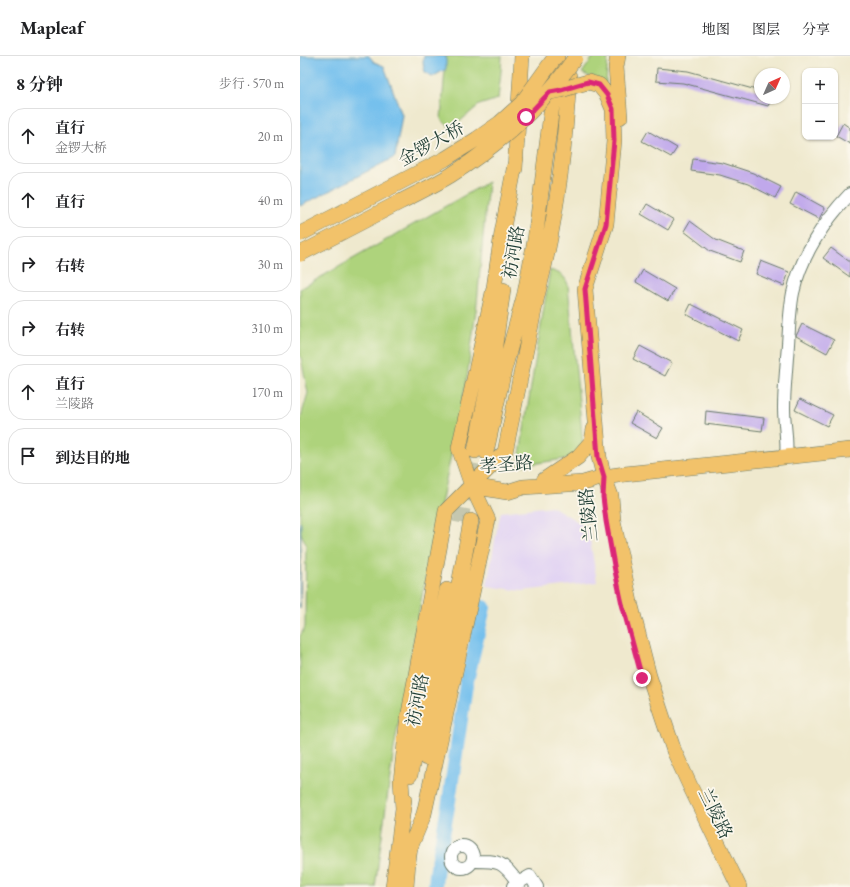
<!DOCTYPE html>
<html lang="zh">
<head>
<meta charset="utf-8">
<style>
	body { margin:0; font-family:"EB Garamond","Noto Serif SC",serif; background:#f2f2f2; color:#202124 }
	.controls { position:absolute; right:12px; top:12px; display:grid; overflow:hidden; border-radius:8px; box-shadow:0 1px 3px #0004 }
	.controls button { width:36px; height:36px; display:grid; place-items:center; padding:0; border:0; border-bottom:1px solid #e0e0e0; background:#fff; color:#202124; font:20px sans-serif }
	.compass { position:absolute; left:454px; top:12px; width:36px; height:36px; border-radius:50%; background:#fff; box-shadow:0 1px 3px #0004; rotate:45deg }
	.stop { position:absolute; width:12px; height:12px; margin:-9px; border:3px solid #db2777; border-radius:50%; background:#fff }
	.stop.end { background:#db2777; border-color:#fff; box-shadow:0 1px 4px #0008 }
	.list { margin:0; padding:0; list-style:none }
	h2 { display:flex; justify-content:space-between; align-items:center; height:52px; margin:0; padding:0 16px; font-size:17px }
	h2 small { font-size:13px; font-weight:400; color:#757577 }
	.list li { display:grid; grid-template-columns:26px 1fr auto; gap:12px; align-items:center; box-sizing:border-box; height:56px; margin:0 8px 8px; padding:0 8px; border:1px solid #e0e0e0; border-radius:16px }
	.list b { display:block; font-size:15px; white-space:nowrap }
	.list p { margin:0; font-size:13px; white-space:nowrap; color:#757577 }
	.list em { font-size:13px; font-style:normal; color:#757577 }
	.icon { flex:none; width:22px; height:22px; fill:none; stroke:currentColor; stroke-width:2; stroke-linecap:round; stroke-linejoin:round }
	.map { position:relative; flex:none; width:550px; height:831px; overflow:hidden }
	header { display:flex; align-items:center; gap:24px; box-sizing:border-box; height:56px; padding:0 20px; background:#fff; border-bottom:1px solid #e0e0e0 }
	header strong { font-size:19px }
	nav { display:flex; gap:22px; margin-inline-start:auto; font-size:14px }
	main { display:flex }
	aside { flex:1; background:#fff }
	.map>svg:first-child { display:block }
	.built { fill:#e2d4f3 }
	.green { fill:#aed37c; stroke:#668858 }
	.water { fill:#74c0ed; stroke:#4a7e90 }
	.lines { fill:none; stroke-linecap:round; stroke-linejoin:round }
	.river { stroke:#74c0ed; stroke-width:14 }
	.building { fill:#c0a8eb }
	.major-tunnel { stroke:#c5c7af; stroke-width:15; stroke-dasharray:15 8; stroke-linecap:butt }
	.minor-casing { stroke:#68796a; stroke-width:14 }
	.major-casing { stroke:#68796a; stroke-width:16 }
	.minor { stroke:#fff; stroke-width:12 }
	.major { stroke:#f2c26a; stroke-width:15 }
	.major-bridge-casing { stroke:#68796a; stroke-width:16; stroke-linecap:butt }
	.major-bridge { stroke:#f2c26a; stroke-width:15 }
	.route { stroke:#db2777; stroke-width:5 }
	.labels { text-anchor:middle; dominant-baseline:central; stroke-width:3.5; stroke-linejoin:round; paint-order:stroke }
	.street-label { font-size:18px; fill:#1f3d34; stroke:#fbf7ec }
</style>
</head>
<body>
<header>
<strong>Mapleaf</strong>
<nav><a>地图</a><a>图层</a><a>分享</a></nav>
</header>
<main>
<aside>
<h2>8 分钟<small>步行 · 570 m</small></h2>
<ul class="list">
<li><svg class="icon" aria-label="ahead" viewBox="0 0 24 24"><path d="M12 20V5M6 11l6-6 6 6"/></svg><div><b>直行</b><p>金锣大桥</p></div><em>20 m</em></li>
<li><svg class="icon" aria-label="ahead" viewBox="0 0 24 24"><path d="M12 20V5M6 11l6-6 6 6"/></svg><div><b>直行</b></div><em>40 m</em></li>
<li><svg class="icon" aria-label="right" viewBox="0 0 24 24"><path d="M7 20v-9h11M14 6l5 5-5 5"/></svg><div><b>右转</b></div><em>30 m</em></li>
<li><svg class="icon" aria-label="right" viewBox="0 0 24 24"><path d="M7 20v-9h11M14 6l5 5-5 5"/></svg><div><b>右转</b></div><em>310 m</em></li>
<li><svg class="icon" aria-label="ahead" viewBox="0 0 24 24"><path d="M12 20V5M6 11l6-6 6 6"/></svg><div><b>直行</b><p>兰陵路</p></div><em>170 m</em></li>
<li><svg class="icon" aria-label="arrive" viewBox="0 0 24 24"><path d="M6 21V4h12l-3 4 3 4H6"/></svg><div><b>到达目的地</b></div></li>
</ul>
</aside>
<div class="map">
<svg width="550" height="831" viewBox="0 0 550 831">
	<rect width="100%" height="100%" fill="#fbf7ec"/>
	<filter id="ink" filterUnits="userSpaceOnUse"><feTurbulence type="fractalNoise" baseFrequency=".025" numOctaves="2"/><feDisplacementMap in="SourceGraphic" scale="8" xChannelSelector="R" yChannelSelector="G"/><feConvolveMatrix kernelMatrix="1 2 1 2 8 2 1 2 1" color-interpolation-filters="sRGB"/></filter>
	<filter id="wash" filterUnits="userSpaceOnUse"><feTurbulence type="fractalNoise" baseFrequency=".012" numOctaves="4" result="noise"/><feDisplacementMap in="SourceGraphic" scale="16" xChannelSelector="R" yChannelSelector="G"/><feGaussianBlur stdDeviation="0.9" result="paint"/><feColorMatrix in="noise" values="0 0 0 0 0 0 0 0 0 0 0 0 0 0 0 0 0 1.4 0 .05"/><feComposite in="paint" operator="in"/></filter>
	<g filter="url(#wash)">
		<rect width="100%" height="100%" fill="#efe9ce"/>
		<path class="built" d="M252,450L288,472L297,526L222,535L187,530L197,473L201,456Z"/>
		<path class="green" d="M146,0H202L201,16L198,43L179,49L151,73L141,63Z
			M294,0H308L306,28L282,17Z
			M188,126L177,247L167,322L121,545L94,692L75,831H0V580L5,571L6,488L0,475V364L8,337L0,297V233Z
			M250,214C259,217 265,219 268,229L283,389L271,402L218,410Z"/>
		<path class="water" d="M0,0H69L74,6L84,10L102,59L95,101L0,150Z
			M124,0H146V13L132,21L125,16L123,7Z
			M0,466L1,467L0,553Z"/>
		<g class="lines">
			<path class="river" d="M135,831L136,818L149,745L166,629L184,551"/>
		</g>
		<g id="blocks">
			<path class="building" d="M357,12L388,15L460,35V42H472L468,50L383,27L356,25Z
				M543,67L550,72V88L536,80Z
				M348,75L377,92L371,101L342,85Z
				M393,103L423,107L453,117L481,131L475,142L448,128L420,119L391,115Z
				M496,136L525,152L519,163L490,148Z
				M347,148L374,164L368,174L341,158Z
				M390,165L416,184L444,195L440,206L410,195L384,175Z
				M531,192L550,206V221L523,202Z
				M461,205L489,216L484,230L456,218Z
				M343,214L375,233L368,245L336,226Z
				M391,248L443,274L438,285L386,258Z
				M502,268L534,284L527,297L496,280Z
				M340,290L372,307L365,320L333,303Z
				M500,343L533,359L527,370L495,354Z
				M406,355L464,362L462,375L405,368Z
				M336,356L363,372L357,382L330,367Z"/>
		</g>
	</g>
	<g filter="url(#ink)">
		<use href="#blocks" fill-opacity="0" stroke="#68796a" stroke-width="1"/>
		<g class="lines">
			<path class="major-tunnel" d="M160,467L175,395"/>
			<g class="minor-casing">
				<path id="minor" d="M486,401C488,384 484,369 484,352C484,335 486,318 487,301C489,280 489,257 493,237C501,200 524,165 550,138
					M151 801a11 11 0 1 1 22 0a11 11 0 1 1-22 0Z
					M172,805C199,805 202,804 218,827
					M213,830L230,820L237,831"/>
			</g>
			<g class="major-casing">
				<path id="major" d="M318,0L316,11L320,61
					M277,29L288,26L299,29L307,39L313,53L314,85L306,168L285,233L299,401L304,421L311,440L313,464L330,546L349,620L374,695L391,732L439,831
					M215,113L222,0
					M175,395L192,309L203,234
					M186,396L204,314L225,237L235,184L257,10V0
					M244,424L278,401L292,385L294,373
					M172,430L207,436L223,431L283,427L304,421L325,418L550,394
					M126,702L171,465
					M110,719L147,534
					M103,753L101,725L107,668L146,455L205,396L237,240C256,168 265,94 269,20
					M109,794L124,758L188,464L172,430L159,392L194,232L202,177L216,103
					M93,831L104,744
					M106,831L108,806L111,785"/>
			</g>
			<use href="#minor" class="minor"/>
			<use href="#major" class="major"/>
			<g class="major-bridge-casing">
				<path id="major-bridge" d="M250,36L261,34L277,29
					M0,178L145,103L177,83L200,67L222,47L256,0
					M0,198C33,181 67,163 100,146C117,137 135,129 151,119C200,88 242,50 275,2"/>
			</g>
			<use href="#major-bridge" class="major-bridge"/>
		</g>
	</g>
	<g class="lines" filter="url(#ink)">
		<path class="route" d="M226,61L250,36L261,34L288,26L299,29L307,39L313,53L314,85L306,168L285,233L298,401L304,421L303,441L306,465L315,515L322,548L342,622"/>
	</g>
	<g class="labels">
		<g class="street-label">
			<text transform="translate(131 87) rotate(-29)">金锣大桥</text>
			<text transform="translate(213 196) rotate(-80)">祊河路</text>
			<text transform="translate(206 408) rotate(-5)">孝圣路</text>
			<text transform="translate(288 459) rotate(-96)">兰陵路</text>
			<text transform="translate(117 644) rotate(-79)">祊河路</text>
			<text transform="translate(416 757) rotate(64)">兰陵路</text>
		</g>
	</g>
</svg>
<div class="controls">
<button>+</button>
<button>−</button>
</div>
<svg class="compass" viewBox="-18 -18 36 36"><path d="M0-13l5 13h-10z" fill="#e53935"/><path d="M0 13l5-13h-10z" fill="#757577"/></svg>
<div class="stop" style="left:226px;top:61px"></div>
<div class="stop end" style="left:342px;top:622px"></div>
</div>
</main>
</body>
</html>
